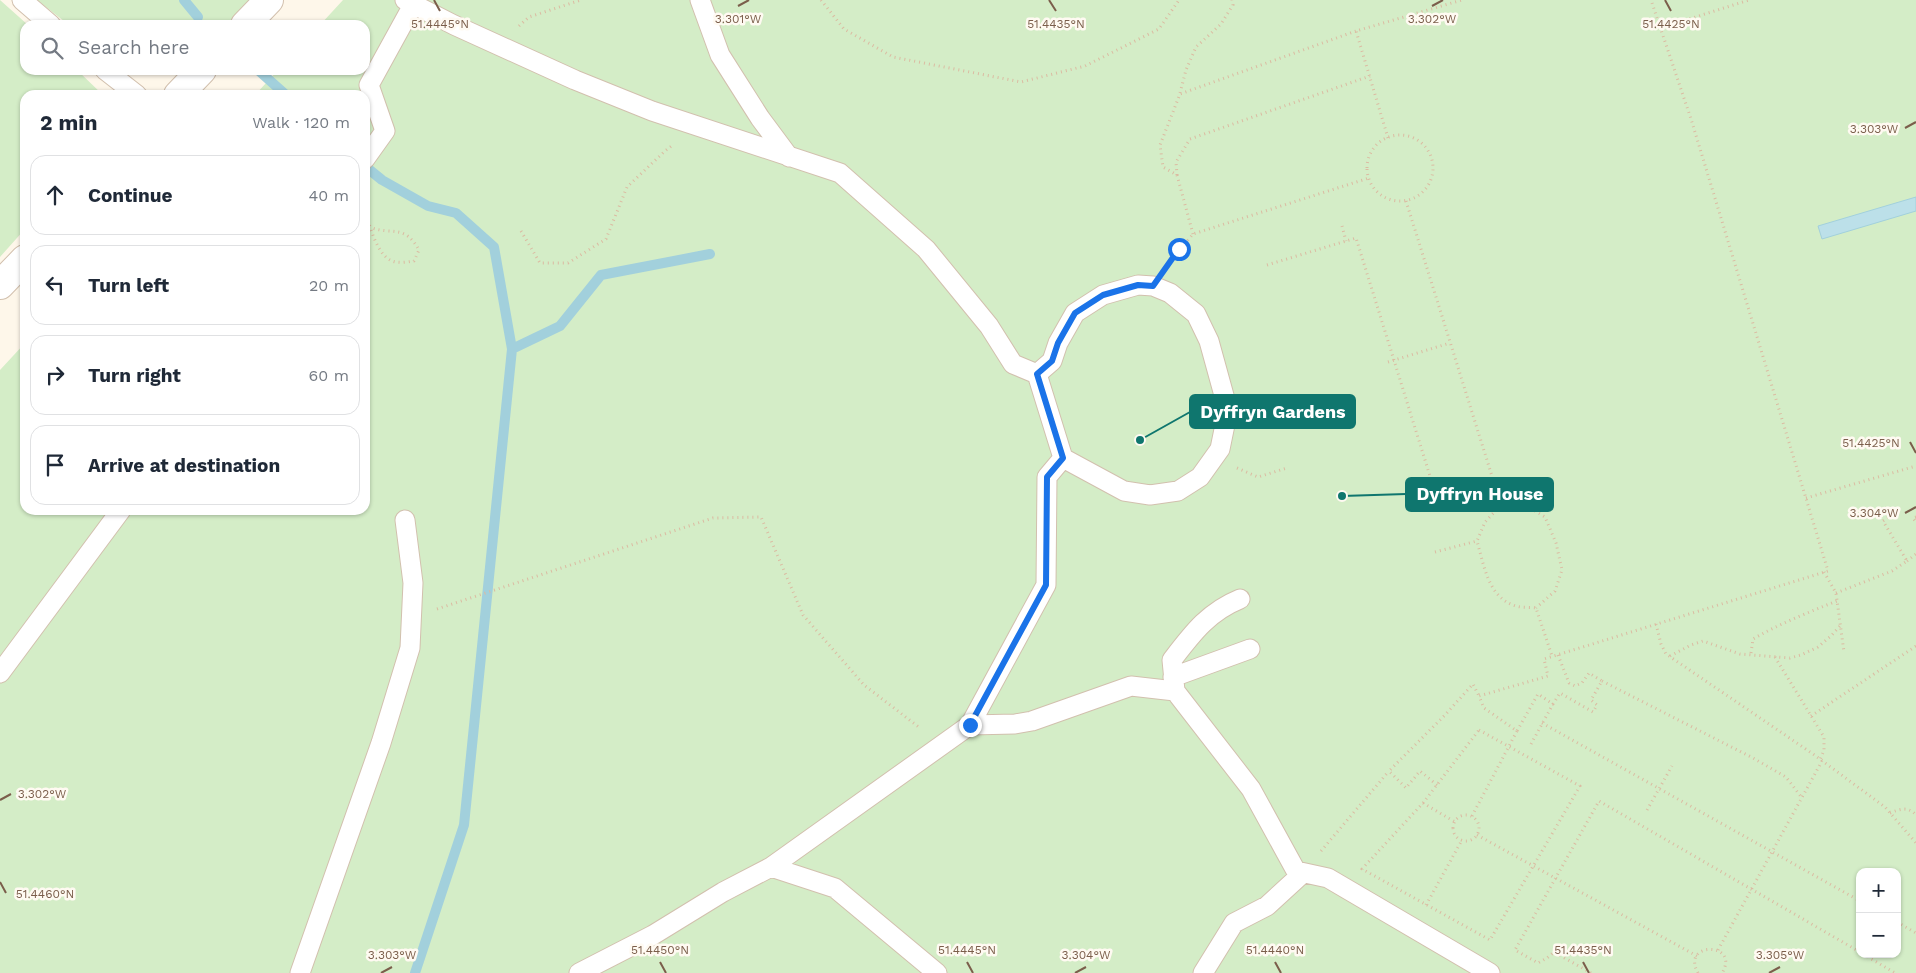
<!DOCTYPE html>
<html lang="en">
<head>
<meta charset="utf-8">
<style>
	body { margin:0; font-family:"Work Sans",sans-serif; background:#f6f6f7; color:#1f2937 }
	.controls { position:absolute; right:15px; bottom:15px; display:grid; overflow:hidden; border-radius:10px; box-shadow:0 1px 4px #0004 }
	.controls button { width:45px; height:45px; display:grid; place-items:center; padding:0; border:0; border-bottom:1px solid #e0e1e3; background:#fff; color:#1f2937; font:25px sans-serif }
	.stop { position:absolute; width:15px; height:15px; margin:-11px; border:4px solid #1a73e8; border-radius:50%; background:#fff }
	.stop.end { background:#1a73e8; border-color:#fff; box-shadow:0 1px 5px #0008 }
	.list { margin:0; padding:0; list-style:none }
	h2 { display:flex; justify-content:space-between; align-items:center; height:65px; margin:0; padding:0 20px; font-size:21px }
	h2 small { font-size:16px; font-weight:400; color:#747a83 }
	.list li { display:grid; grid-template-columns:32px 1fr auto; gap:15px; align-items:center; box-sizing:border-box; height:80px; margin:0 10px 10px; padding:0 10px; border:1px solid #e0e1e3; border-radius:15px }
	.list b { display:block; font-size:19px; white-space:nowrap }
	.list em { font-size:16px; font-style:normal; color:#747a83 }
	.icon { flex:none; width:28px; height:28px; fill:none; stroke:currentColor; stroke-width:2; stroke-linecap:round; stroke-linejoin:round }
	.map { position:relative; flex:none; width:1916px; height:973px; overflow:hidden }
	.search { position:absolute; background:#fff; box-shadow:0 1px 4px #0004; left:20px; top:20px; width:350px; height:55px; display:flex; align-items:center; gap:12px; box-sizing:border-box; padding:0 18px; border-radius:15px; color:#747a83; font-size:19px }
	.panel { position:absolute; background:#fff; box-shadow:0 1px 4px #0004; left:20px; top:90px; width:350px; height:425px; border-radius:15px }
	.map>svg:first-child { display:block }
	.green { fill:#d4edc7; fill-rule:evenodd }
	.water { fill:#bce0e9; stroke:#a2d0dc }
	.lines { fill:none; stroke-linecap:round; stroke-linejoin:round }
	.stream { stroke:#a2d0dc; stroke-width:10 }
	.lane-casing { stroke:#d2c0ae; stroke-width:21 }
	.street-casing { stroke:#d2c0ae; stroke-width:30 }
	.path { stroke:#dbbba2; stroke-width:3; stroke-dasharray:1 4; stroke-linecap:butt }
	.lane { stroke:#fff; stroke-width:19 }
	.street { stroke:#fff; stroke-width:28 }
	.route { stroke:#1a73e8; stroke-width:6 }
	.ticks { fill:none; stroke:#7b5e4b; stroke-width:2 }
	.ticks-label { font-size:12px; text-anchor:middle; fill:#7b5e4b; stroke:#fffaf2; stroke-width:5; stroke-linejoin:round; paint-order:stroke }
	.leader { fill:none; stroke:#0f766e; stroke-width:2 }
	.callout-dot { fill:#0f766e; stroke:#fffaf2; stroke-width:2 }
	.callout { fill:#0f766e; stroke:#0f766e; stroke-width:2 }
	.callout-label { font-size:18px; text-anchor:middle; font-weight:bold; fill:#fff }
</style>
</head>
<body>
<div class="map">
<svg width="1916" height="973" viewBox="0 0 1916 973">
	<rect width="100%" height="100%" fill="#fef7ea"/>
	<path class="green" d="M0,0L28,25H25V70H77L103,95H25V229L0,257Z
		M37,0H261L235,25H214L209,21L205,25H69Z
		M343,0H1916V973H0V370L25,343V510H365V95H255L278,70H365V25H320ZM1860,872H1897V954H1860Z"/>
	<path class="water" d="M1916,197V211L1822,239L1818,226Z"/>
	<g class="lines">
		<path class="stream" d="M184,0L198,17
			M258,70L286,95
			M366,167L382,180L428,206L456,213L494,247L512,349
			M415,973L464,825L512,349L560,326L601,275L710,254"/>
		<g class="lane-casing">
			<path id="lane" d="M22,0L51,25
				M405,0L454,25L575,80L652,111L840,173L926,249L989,326L1013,364L1037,374
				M700,0L720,55L760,118L789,157
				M105,70L137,95
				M365,159L385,131L369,85L413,5
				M1138,285L1153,286L1170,293L1196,314L1209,341L1228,410L1220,449L1200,477L1178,491L1150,495L1124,491L1063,458L1037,374L1052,361L1058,343L1075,313L1103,295Z
				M0,673L121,510
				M1173,677L1250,649
				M1175,691L1172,660C1192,634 1208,612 1240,599
				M970,725L1015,724L1032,721L1131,686L1175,691L1251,789L1296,871L1328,878L1490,973
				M771,867L835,888L937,973
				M300,973L381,743L410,648L413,583L405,520
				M579,973L653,935L723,892L771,867L970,725L1046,585L1047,477L1063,458
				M1203,973L1234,923L1267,906L1303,873"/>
		</g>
		<g class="street-casing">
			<path id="street" d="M245,25L269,0
				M178,95L202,70
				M0,285L25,259"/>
		</g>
		<path class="path" d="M821,0L844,29L893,57L1021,82L1085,66L1159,29L1179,0
			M519,26L529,17L581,0
			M1661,28L1749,0
			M1180,93L1186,70L1196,47L1221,24L1233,5L1232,0
			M1367 168a33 33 0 1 1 66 0a33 33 0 1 1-66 0Z
			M1388,138L1356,31L1462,0
			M1177,175L1176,162L1190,139L1370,76
			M1406,201L1501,505L1485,522L1477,541C1484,565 1488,598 1516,606C1522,608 1530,607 1536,608L1552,656
			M365,211C370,226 376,252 390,260C397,264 407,262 414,261L419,250C404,223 391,236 370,227
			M1342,226L1346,241
			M521,231L540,263H568L606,239L627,187L665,151L673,145
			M1193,234L1177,175L1163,167L1160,145L1180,94L1356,31
			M1169,264L1193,234L1369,178
			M1267,265L1356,238L1434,489
			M1388,362L1450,343
			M1237,468L1258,477L1287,468
			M1806,498L1916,466
			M1501,505L1527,506L1545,517L1556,543L1562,570L1555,591L1536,608
			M1916,517L1913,518L1916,522
			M1435,552L1477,541
			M1907,561L1916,554
			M1824,572L1836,593L1844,652
			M1836,593L1892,571L1907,561L1883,521L1896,512
			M437,609L713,518L761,517L803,615L864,685L920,728
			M1656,624L1661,644L1666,654L1813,754L1885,807L1916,843
			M1751,653L1753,639C1779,624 1809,612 1837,601
			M1558,655L1569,683L1575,686L1582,683L1589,673L1602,681L1591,700L1597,705L1593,712L1560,693L1553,704L1538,694L1517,731L1484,708L1479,696L1548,676L1544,659L1828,571L1691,119L1651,0
			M1670,656L1691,645L1703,641L1740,654L1790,658L1801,655L1818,647L1831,636L1840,626
			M1775,657L1824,737V750L1820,760
			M1602,681L1753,758L1786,777L1802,798
			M1811,716L1916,646
			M1542,723L1860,901
			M1479,730L1580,786L1490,940L1362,869L1423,803Z
			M1531,744L1553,704
			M1437,785L1420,771L1406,788L1389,771L1445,715L1473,684L1479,696
			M1423,803L1455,822
			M1647,810L1672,766
			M1890,813C1900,809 1908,806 1916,815
			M1453 828a13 13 0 1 1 26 0a13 13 0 1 1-26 0Z
			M1472,816L1517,731
			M1477,835L1697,956
			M1321,851L1389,771
			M1426,905L1462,840
			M1897,922L1916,933
			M1718,950L1822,761
			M1863,954L1895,973
			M1591,973L1554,952L1547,958L1538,963L1515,950L1599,801L1860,952
			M1698,973C1680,941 1741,942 1722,973"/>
		<use href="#lane" class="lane"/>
		<use href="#street" class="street"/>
	</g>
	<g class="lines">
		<path class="route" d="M970,725L1046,585L1047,477L1063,458L1037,374L1052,361L1058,343L1075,313L1103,295L1138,285L1153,286L1179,249"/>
	</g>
	<path class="ticks" d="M434,0L440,11M1049,0L1056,11M1665,0L1671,11M738,6L749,0M1432,6L1443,0M1905,128L1916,122M1910,442L1916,453M1905,513L1916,507M0,800L11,794M0,882L6,893M660,962L666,973M967,962L973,973M1275,962L1281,973M1583,962L1589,973M381,973L392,967M1075,973L1086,967M1769,973L1780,967"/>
	<g class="ticks-label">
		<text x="738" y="23">3.301°W</text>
		<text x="1432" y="23">3.302°W</text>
		<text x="440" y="28">51.4445°N</text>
		<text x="1056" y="28">51.4435°N</text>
		<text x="1671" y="28">51.4425°N</text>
		<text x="1874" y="133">3.303°W</text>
		<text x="1871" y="447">51.4425°N</text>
		<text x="1874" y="517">3.304°W</text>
		<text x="42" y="798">3.302°W</text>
		<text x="45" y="898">51.4460°N</text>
		<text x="660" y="954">51.4450°N</text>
		<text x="967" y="954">51.4445°N</text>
		<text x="1275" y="954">51.4440°N</text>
		<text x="1583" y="954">51.4435°N</text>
		<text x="392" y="959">3.303°W</text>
		<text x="1086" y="959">3.304°W</text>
		<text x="1780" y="959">3.305°W</text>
	</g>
	<path class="leader" d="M1140 440L1190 412M1342 496L1406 494"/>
	<g class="callout-dot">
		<circle cx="1140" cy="440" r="5"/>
		<circle cx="1342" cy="496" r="5"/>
	</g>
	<g class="callout">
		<rect x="1190" y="395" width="165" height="33" rx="5"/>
		<rect x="1406" y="478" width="147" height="33" rx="5"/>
	</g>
	<g class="callout-label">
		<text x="1273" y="418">Dyffryn Gardens</text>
		<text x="1480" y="500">Dyffryn House</text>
	</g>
</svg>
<div class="controls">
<button>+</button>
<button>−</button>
</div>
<div class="stop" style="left:1179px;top:249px"></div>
<div class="stop end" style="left:970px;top:725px"></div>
<div class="search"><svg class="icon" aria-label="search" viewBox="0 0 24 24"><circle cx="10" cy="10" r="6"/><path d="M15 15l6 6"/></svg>Search here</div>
<section class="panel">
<h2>2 min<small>Walk · 120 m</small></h2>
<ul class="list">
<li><svg class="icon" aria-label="ahead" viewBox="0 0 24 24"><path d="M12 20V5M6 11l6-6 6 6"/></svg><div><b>Continue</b></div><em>40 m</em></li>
<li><svg class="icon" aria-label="left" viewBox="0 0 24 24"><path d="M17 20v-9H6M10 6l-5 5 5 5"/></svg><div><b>Turn left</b></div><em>20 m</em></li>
<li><svg class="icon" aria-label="right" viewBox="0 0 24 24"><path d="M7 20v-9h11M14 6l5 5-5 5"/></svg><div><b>Turn right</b></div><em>60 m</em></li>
<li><svg class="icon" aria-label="arrive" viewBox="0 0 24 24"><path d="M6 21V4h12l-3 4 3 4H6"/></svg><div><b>Arrive at destination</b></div></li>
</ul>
</section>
</div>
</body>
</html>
